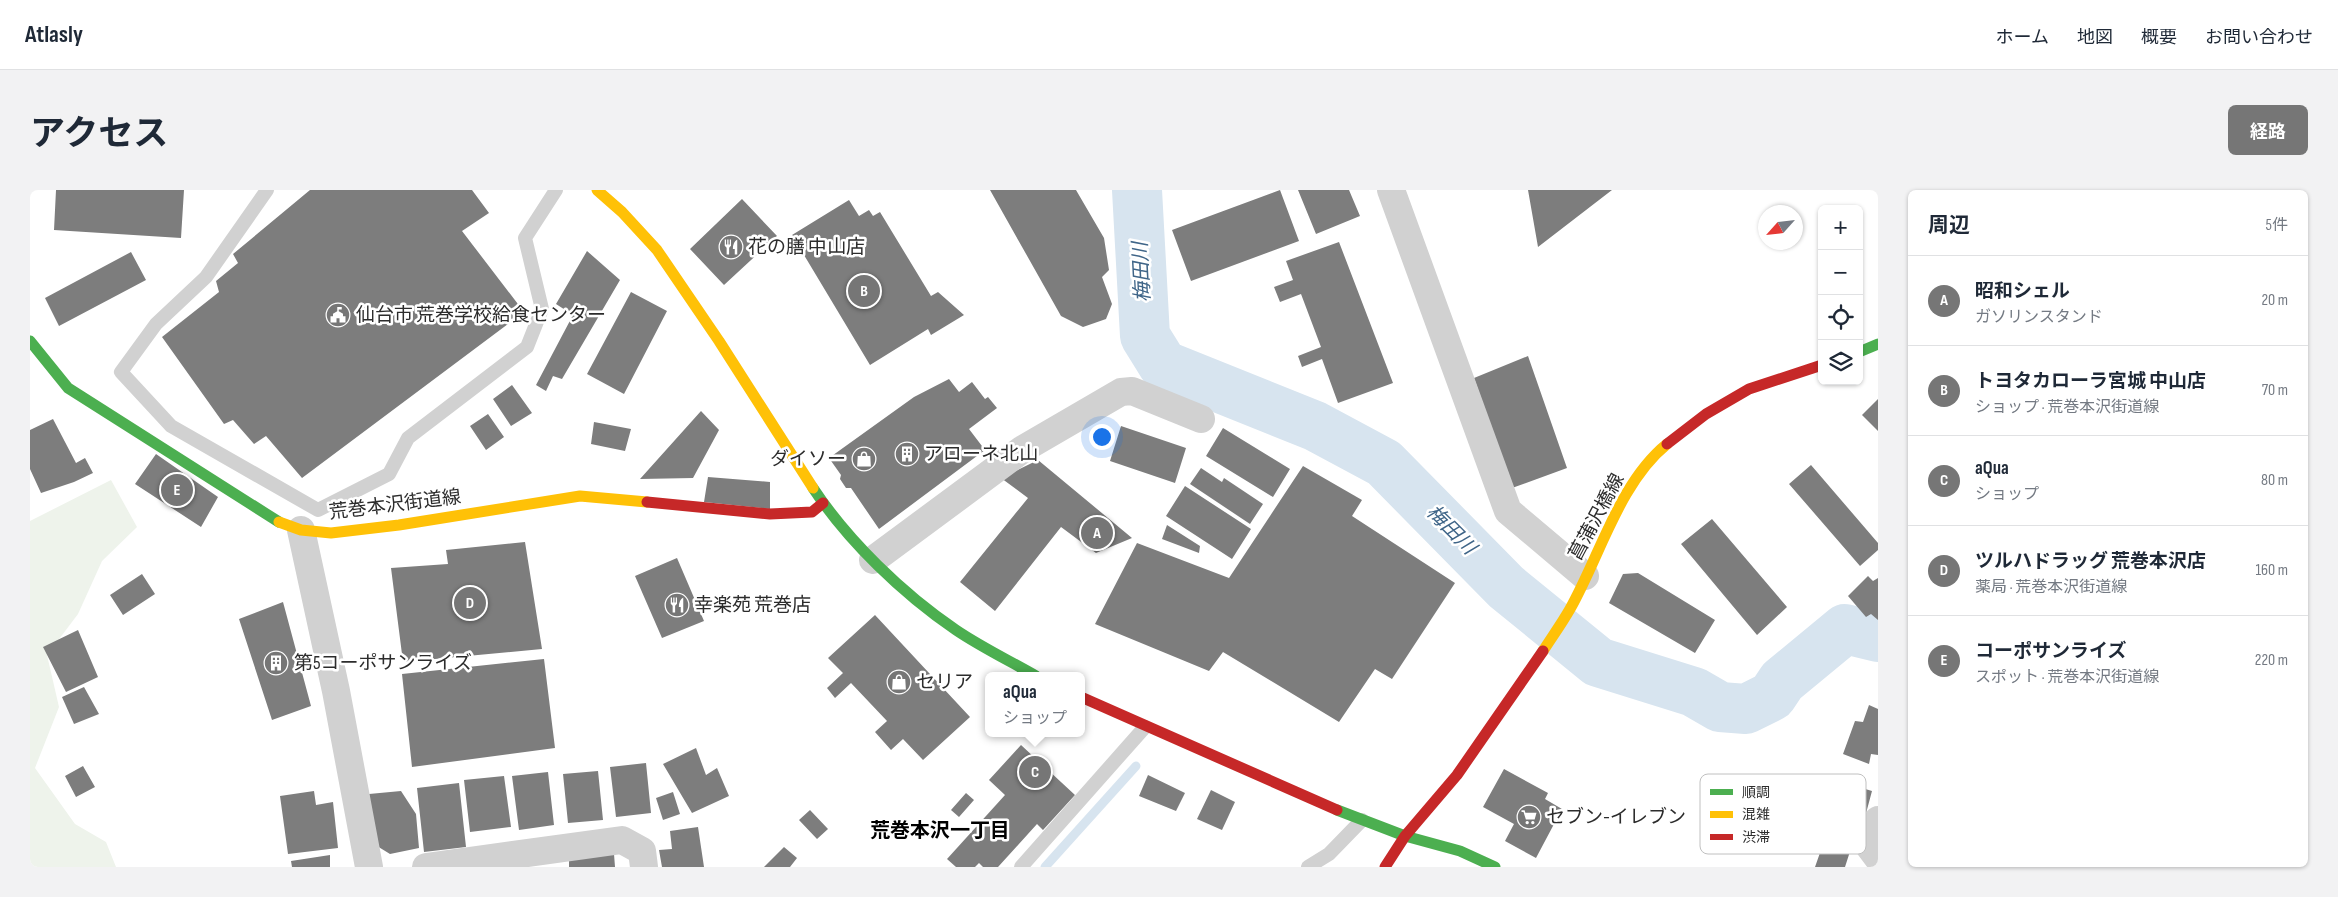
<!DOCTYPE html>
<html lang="ja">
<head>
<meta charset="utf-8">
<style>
	body { margin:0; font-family:"Sofia Sans Condensed","Noto Sans JP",sans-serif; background:#f2f2f3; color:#1f2937 }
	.controls { position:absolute; right:15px; top:15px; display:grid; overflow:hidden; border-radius:8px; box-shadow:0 1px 4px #0004 }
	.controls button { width:45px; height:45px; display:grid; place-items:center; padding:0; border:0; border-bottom:1px solid #e0e1e3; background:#fff; color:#1f2937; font:25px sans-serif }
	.compass { position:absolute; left:1728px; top:15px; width:45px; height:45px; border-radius:50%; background:#fff; box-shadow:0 1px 4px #0004; rotate:243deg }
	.you { position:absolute; left:1071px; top:246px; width:18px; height:18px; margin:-12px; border:4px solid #fff; border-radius:50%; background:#1a73e8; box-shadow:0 0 0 8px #1a73e833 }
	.badge { display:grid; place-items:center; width:32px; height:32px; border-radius:50%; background:#767676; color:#fff; font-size:16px; font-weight:700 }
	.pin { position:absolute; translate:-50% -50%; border:2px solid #fff; box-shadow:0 1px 5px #0006 }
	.popup { position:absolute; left:955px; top:482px; width:100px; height:65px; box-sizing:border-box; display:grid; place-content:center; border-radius:8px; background:#fff; filter:drop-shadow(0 1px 4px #0005); font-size:16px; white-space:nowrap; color:#747a83 }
	.popup b { font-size:19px; color:#1f2937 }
	.popup::after { content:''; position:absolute; left:50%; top:100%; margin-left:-10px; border:10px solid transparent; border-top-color:#fff }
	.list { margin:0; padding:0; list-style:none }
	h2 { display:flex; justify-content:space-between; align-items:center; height:65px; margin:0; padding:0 20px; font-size:21px }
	h2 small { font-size:16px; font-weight:400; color:#747a83 }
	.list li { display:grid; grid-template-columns:32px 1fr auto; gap:15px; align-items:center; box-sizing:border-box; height:90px; padding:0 20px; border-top:1px solid #e0e1e3 }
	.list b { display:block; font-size:19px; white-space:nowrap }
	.list p { margin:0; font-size:16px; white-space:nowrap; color:#747a83 }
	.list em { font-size:16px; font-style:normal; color:#747a83 }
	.icon { flex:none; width:28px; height:28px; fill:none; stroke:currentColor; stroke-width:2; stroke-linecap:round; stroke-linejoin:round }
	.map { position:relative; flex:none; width:1848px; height:677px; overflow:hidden; border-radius:8px }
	header { display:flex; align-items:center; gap:30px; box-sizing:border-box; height:70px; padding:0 25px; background:#fff; border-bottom:1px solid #e0e1e3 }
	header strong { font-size:24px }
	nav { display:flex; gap:28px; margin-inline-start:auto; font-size:18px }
	.intro { display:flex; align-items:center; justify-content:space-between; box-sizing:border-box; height:120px; padding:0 30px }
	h1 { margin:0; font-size:35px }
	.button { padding:12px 22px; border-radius:8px; background:#767676; color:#fff; font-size:18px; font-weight:700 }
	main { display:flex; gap:30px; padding:0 30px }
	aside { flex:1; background:#fff; border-radius:8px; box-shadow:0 1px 4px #0004 }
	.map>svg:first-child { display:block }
	.green { fill:#eef3eb }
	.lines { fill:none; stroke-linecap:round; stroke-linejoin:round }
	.stream { stroke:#d7e4ef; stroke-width:9 }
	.river { stroke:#d7e4ef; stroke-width:50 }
	.building { fill:#7d7d7d }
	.lane { stroke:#d1d1d1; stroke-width:14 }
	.street { stroke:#d1d1d1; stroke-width:28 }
	.fast { stroke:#4caf50; stroke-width:11 }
	.slow { stroke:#ffc107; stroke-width:11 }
	.jam { stroke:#c62828; stroke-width:11 }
	.labels { text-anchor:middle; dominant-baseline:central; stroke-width:5; stroke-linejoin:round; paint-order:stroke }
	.poi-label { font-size:19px; fill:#2c2c2c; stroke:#fff; text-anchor:start }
	.street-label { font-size:19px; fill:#2c2c2c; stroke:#fff }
	.water-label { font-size:20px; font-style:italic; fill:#3f6588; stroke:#fff }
	.neighbourhood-label { font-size:20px; font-weight:bold; fill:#000; stroke:#fff }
	.key { fill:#fff; stroke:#c0c0c0; stroke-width:1 }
	.key-label { font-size:14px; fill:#2c2c2c }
</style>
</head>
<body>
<header>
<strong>Atlasly</strong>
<nav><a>ホーム</a><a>地図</a><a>概要</a><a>お問い合わせ</a></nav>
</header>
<div class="intro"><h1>アクセス</h1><a class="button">経路</a></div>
<main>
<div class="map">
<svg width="1848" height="677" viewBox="0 0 1848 677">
	<rect width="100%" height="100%" fill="#fff"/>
	<path class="green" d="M81,290L107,337L72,371L48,424L17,465L29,517L5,578L45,634L76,652L86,677H0V331Z"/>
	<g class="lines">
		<path class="stream" d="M1015,677L1106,576"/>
		<path class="river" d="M1107,0L1115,146L1133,175L1285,236L1354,273L1476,397L1568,472L1664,502L1690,517L1716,519L1742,506L1752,491L1815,439L1848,447"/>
	</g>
	<path class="building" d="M26,0H154L151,48L24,40Z
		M280,0H442L459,23L432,41L494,122L272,288L236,246L224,254L203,230L194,234L132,147L189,102L186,91L208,73L203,64Z
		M960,0H1046L1074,48L1079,80L1072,87L1082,114L1076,129L1053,137L1031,126Z
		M1250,0L1269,51L1161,91L1142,40Z
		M1268,0H1319L1330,26L1286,44Z
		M1498,0H1582L1508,57Z
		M712,9L747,46L694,95L660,59Z
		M819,10L829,26L839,20L843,26L850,22L901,106L908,102L934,125L901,145L898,139L840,175L762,45Z
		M1309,52L1363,193L1308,213L1292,169L1272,177L1268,166L1291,157L1271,104L1250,112L1244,97L1263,90L1256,71Z
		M557,61L590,90L532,189L523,186L516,201L506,195L543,125L526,114Z
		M101,62L116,90L29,136L15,108Z
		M601,102L637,121L594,204L557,184Z
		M1498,166L1537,278L1482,298L1444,188Z
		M919,189L929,202L942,192L955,209L958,207L967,218L939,239L955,260L849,339L821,298H816L810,289L811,285L799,268L884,207Z
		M482,195L502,223L481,236L463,209Z
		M1848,209V241L1832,225Z
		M671,221L689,240L663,288L610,289Z
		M458,224L474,247L456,260L440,236Z
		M23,229L46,273L55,268L63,283L44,292L11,303L0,279V240Z
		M564,232L601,239L595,261L561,254Z
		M1091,236L1156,258L1145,293L1080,271Z
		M1193,238L1260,279L1243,307L1176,266Z
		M126,264L188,307L171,337L105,294Z
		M1008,270L1102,348L1066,363L1031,337L965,421L930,392L998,308L971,288Z
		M1781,275L1848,353V360L1830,376L1759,294Z
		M1273,276L1332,310L1322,326L1425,393L1362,489L1345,479L1309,532L1193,462L1179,481L1065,434L1107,353L1199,388Z
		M1171,278L1192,292L1194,288L1233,314L1220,334L1160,294Z
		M678,287L740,292V319L674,312Z
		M1155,296L1221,339L1202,369L1136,326Z
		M1682,329L1757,417L1727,445L1651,354Z
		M1137,335L1170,356L1169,363L1132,349Z
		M495,352L512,459L373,472L361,378L418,374L416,360Z
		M647,368L674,431L632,448L605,386Z
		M1608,383L1685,430L1665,463L1579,413L1593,384Z
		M112,384L125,404L93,425L80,405Z
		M1838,386L1843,391L1848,388V430L1841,424L1836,427L1818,406Z
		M253,412L281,516L242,530L209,429Z
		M845,425L940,527L893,570L873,549L861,560L845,542L857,531L821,493L805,508L797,498L813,483L798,468Z
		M48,440L68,487L36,502L13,457Z
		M514,469L525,558L382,577L372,484Z
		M54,497L69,524L44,534L32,507Z
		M1839,515L1848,519V565L1841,564L1839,574L1813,564L1825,531L1833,532Z
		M991,555L1045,605L1013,640L1007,634L968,677H953L949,673L945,677H926L917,669L975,605L959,590Z
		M666,558L676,585L687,578L699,606L662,623L633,574Z
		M616,573L621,623L586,627L580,577Z
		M53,576L65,597L46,607L35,586Z
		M1474,579L1518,603L1515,609L1532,619L1506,668L1475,651L1484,634L1453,617Z
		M568,581L573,630L538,633L533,584Z
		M518,582L524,635L489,640L482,586Z
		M1118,585L1155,603L1146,621L1109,606Z
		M474,586L481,637L440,642L434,590Z
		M1805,590L1842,601L1831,642L1794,632Z
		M429,593L436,657L394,662L387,598Z
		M1181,600L1205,612L1192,640L1167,629Z
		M284,601L286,615L303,612L308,658L258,664L250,606Z
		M371,601L386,624L389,658L360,664L347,656L339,604Z
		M643,602L650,624L633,630L626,608Z
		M936,603L944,610L929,627L921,620Z
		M780,620L798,639L787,649L769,630Z
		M668,637L674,677H632L629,660L642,659L640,641Z
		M1798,640L1824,649L1815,677H1785Z
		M754,657L767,668L760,677H734Z
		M584,664L585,677H539V670Z
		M300,665V677H262L261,671Z"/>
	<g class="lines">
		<path class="lane" d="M237,0L176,87L126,134L91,182L141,236L288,320L359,284L378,248L497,157L512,119L495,48L526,0
			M991,677L1115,537
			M1278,677L1299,664L1332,630"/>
		<path class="street" d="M1361,0L1478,321L1555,386
			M271,340L306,501L339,677
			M843,370L993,259L1091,202L1102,201L1171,229
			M1848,630L1839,656L1848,668
			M396,677L592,650L612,661L614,677"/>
		<path class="fast" d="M0,151L38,198L249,332
			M1829,162L1848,154
			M783,298C818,351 873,404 926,440C951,457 980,471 1006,486
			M1307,620L1375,646L1430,661L1465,677"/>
		<path class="slow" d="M567,0L592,22L627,60L689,151L783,298
			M249,332L271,340L301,343L369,335L550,306L617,312
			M1513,461C1522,447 1532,433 1540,419C1570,366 1589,293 1637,254"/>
		<path class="jam" d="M1637,254L1676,224L1719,199L1792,175
			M617,312L740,324L782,322L793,313
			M1051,507L1307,620
			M1355,677L1375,646L1427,585L1513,461"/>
	</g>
	<defs>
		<g id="restaurant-disc" transform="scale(1.25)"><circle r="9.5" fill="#767676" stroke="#fff"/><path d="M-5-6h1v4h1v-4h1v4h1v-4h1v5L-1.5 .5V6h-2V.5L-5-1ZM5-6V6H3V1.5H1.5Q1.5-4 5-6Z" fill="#fff"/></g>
		<g id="civic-disc" transform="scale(1.25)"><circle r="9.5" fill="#767676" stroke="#fff"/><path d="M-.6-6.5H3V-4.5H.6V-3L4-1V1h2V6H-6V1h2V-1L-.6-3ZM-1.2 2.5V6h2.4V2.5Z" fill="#fff"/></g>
		<g id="building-disc" transform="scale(1.25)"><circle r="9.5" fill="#767676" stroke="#fff"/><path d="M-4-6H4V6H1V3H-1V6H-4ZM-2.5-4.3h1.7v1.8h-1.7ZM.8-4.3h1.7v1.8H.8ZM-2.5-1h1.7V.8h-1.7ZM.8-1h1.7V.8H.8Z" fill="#fff"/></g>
		<g id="shop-disc" transform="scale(1.25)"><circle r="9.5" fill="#767676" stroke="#fff"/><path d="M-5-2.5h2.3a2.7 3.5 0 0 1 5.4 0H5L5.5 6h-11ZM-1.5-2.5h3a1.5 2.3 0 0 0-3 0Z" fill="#fff"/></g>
		<g id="supermarket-disc" transform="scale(1.25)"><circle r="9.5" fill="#767676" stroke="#fff"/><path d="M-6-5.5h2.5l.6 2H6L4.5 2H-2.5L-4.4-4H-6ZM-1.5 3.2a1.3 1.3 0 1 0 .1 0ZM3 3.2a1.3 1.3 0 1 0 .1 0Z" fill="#fff"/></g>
	</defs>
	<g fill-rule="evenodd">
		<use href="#restaurant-disc" x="701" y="57"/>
		<use href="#civic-disc" x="308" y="125"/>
		<use href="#building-disc" x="877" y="264"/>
		<use href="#shop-disc" x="834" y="269"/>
		<use href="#restaurant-disc" x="647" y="415"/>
		<use href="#building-disc" x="246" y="473"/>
		<use href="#shop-disc" x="869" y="492"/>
		<use href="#supermarket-disc" x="1499" y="627"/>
	</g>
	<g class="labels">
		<g class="poi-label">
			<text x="718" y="57">花の膳 中山店</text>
			<text x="326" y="125">仙台市 荒巻学校給食センター</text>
			<text x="894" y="264">アローネ北山</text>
			<text x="816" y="269" text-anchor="end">ダイソー</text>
			<text x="664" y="415">幸楽苑 荒巻店</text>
			<text x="264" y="473">第5コーポサンライズ</text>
			<text x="886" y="492">セリア</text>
			<text x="1516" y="627">セブン-イレブン</text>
		</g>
		<g class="street-label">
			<text transform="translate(365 315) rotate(-7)">荒巻本沢街道線</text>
			<text transform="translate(1567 327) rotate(-62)">菖蒲沢橋線</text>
		</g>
		<g class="water-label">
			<text transform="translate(1112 82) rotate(-93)">梅田川</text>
			<text transform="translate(1421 340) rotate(45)">梅田川</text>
		</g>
		<g class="neighbourhood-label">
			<text x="910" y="641">荒巻本沢一丁目</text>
		</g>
	</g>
	<rect x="1670" y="584" width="166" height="80" rx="8" class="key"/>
	<rect x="1680" y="599" width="23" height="6" fill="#4caf50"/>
	<rect x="1680" y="621" width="23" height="7" fill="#ffc107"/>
	<rect x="1680" y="644" width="23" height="6" fill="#c62828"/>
	<g class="key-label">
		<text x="1712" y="607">順調</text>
		<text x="1712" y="629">混雑</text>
		<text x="1712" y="652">渋滞</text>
	</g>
</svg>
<div class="controls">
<button>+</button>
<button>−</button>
<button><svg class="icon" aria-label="locate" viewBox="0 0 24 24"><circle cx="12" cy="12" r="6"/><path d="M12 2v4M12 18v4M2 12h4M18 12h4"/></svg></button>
<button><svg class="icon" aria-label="layers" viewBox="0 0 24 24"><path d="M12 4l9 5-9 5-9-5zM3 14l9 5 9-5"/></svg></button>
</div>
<svg class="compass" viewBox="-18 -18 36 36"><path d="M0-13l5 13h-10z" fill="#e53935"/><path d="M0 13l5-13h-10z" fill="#747a83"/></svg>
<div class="you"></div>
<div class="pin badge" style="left:1067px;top:343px">A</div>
<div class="pin badge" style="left:834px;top:101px">B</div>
<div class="pin badge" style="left:1005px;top:582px">C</div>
<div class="popup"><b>aQua</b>ショップ</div>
<div class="pin badge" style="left:440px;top:413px">D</div>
<div class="pin badge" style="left:147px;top:300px">E</div>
</div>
<aside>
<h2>周辺<small>5件</small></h2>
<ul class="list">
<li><span class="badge">A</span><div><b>昭和シェル</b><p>ガソリンスタンド</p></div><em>20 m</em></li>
<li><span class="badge">B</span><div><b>トヨタカローラ宮城 中山店</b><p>ショップ · 荒巻本沢街道線</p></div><em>70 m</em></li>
<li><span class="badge">C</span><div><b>aQua</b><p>ショップ</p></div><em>80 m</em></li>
<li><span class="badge">D</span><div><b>ツルハドラッグ 荒巻本沢店</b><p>薬局 · 荒巻本沢街道線</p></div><em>160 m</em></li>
<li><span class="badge">E</span><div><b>コーポサンライズ</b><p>スポット · 荒巻本沢街道線</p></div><em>220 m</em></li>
</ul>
</aside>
</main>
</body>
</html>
